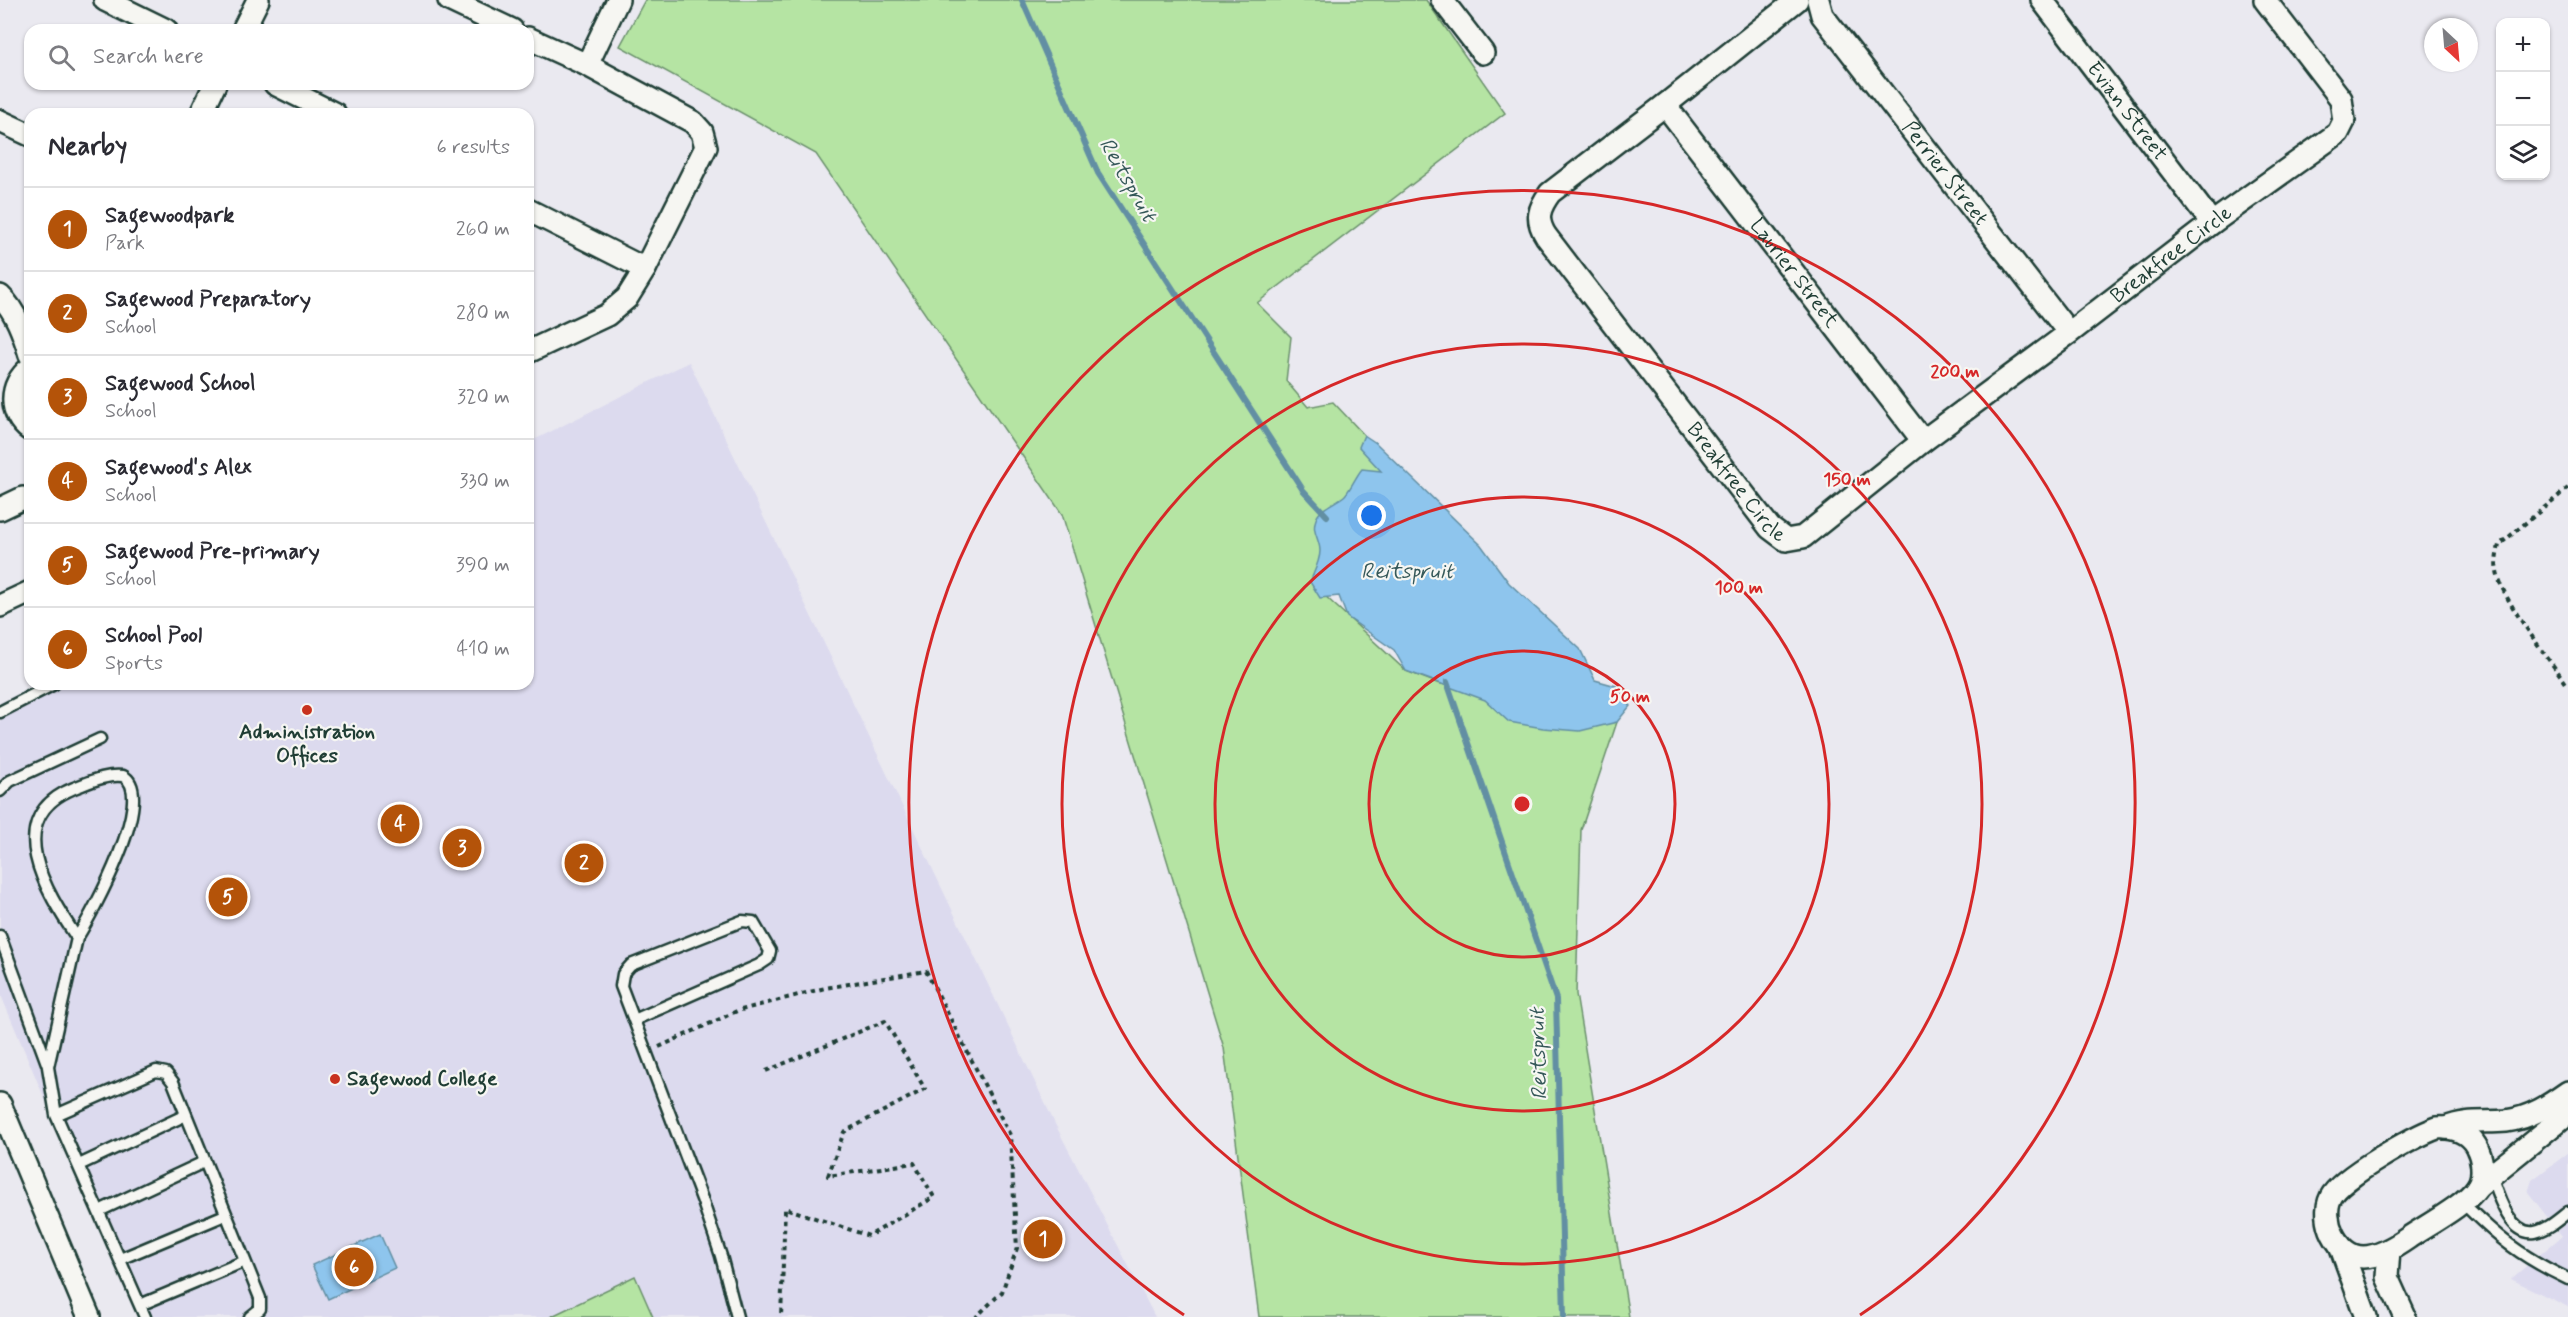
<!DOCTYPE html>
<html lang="en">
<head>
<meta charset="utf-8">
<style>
	body { margin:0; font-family:Mynerve,sans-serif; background:#f2f2f3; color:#2b2b33 }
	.controls { position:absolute; right:18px; top:18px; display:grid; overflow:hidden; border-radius:12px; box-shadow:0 2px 4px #0004 }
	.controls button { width:54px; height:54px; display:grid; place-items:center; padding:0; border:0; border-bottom:2px solid #e1e1e2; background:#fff; color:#2b2b33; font:30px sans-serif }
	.compass { position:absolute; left:2424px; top:18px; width:54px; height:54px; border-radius:50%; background:#fff; box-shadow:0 2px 4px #0004; rotate:154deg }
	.you { position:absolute; left:1372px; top:516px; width:21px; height:21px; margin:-15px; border:4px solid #fff; border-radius:50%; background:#1a73e8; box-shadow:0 0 0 9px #1a73e833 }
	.badge { display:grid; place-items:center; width:39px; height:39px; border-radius:50%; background:#b45309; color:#fff; font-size:20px; font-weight:700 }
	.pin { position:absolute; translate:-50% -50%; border:3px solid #fff; box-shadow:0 2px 6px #0006 }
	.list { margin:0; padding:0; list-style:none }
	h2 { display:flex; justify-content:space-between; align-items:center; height:78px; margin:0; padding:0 24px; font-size:26px }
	h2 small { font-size:20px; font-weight:400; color:#7c7c81 }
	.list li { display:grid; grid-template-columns:39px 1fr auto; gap:18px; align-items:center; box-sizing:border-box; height:84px; padding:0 24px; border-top:2px solid #e1e1e2 }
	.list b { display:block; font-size:22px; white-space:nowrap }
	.list p { margin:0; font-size:20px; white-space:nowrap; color:#7c7c81 }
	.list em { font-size:20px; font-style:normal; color:#7c7c81 }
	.icon { flex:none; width:33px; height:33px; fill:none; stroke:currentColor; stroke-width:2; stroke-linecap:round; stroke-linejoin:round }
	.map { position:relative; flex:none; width:2568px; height:1317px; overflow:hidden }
	.search { position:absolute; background:#fff; box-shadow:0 2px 4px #0004; left:24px; top:24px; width:510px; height:66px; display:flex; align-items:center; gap:15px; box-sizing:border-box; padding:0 21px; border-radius:18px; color:#7c7c81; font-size:22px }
	.panel { position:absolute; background:#fff; box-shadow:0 2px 4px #0004; left:24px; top:108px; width:510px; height:582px; border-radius:18px }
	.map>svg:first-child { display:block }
	.built { fill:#dcdaee }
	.green { fill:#b5e4a3; stroke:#6a906c; stroke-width:1.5 }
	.water { fill:#8ec5ed; stroke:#628fa3; stroke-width:1.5 }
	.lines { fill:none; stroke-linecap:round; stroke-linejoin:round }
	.stream { stroke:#628fa3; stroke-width:6 }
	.lane-casing { stroke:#1f3d34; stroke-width:15 }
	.street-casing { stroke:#1f3d34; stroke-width:26 }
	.path { stroke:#1f3d34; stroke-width:4; stroke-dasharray:4.5 4.5; stroke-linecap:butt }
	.lane { stroke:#f6f6f2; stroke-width:10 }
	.street { stroke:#f6f6f2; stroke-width:21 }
	.ring { fill:none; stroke:#d62828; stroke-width:3 }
	.poi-dot { fill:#c8321e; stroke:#f6f6f2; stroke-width:2 }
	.labels { text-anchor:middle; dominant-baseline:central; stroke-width:4.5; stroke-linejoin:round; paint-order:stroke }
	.street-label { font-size:21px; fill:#1f3d34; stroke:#f6f6f2 }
	.poi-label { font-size:21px; font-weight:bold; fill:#1f3d34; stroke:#f6f6f2 }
	.water-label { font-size:22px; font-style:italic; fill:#355859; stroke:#f6f6f2 }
	.centre { fill:#d62828; stroke:#f6f6f2; stroke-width:3 }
	.ring-label { font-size:18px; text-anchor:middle; font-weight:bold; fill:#d62828; stroke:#f6f6f2; stroke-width:4.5; stroke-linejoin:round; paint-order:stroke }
</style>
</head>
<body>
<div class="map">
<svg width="2568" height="1317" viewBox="0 0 2568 1317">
	<rect width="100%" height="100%" fill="#eae9f0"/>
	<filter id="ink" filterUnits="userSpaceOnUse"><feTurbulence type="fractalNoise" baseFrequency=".0167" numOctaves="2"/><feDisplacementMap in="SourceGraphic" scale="12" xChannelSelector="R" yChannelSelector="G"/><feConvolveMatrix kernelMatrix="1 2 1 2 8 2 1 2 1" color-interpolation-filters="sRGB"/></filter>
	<g filter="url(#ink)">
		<path class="built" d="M689,362L1056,1126L1155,1317H137L0,993V703L38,684H528V443Z
			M2568,1153V1307L2511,1279L2562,1236L2528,1192L2532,1180Z"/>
		<path class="green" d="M645,0H1426L1505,113L1257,303L1291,337L1286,381L1308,407L1333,402L1364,435L1382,472L1310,582L1406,671L1437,683L1617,722L1581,830L1576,994L1629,1317H1259L1224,1048L1062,514L816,154L620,46Z
			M635,1276L653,1317H550Z"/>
		<path class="water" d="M1364,435L1376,443L1481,545L1509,583L1580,649L1595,680L1616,686L1630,706L1617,722L1580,731L1543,728L1509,722L1485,700L1406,671L1394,650L1347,617L1339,596L1320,598L1310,582C1314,572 1320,561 1320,551C1320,539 1311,532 1316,519C1320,508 1335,503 1344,496C1349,492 1356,476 1362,469L1381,471L1359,447Z
			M380,1234L395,1268L328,1299L312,1265Z"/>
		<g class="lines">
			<path class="stream" d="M1022,0L1098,173L1303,490L1327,516
				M1447,682L1556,999L1564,1317"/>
			<g class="lane-casing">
				<path id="lane" d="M0,712L54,684
					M0,791L10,781L100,739
					M0,936L48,1066
					M77,938C92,914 158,794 123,776C106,774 90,782 74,788C0,818 46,892 77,938L48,1067L56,1115L145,1317
					M634,1020L759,965L768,959L770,951L753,922L742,921L631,965L623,974L621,986L702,1199L721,1256L737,1317
					M56,1115L156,1071L166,1073L173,1082L260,1298V1309L250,1317
					M79,1165L186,1115
					M2491,1175C2497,1192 2509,1236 2535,1232C2547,1230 2558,1220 2568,1212
					M2461,1201C2498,1238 2520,1256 2568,1279
					M99,1211L204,1162
					M120,1259L225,1215
					M140,1305L245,1261"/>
			</g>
			<g class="street-casing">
				<g id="street">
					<path d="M105,0L166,30"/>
					<path d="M449,0L512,30"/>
					<path d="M1442,0L1483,53"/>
					<path id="s1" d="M1797,0L1665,105L1550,193C1539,208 1535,219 1546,236L1770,528L1786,540L1803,537L1923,441L2069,333L2212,223L2338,133L2344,121L2341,99L2265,0"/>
					<path id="s2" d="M1818,0L1822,15L2069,333"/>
					<path id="s3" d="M2042,0L2212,223"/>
					<path d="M243,30L258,0"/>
					<path d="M528,38L587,65L693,122L702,132L706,147L645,269L627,298L607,315L528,352"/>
					<path d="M587,65L618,0"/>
					<path d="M275,84L335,114"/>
					<path id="s4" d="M1665,105L1923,441"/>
					<path d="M201,114L215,84"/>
					<path d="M0,121L30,135"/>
					<path d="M528,210L645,269"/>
					<path d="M0,296C16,311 24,335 30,355"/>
					<path d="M30,368C9,384 8,414 30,430"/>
					<path d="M0,509L23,498"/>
					<path d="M0,606L30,592"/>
					<path d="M0,1104L89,1317"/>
					<path d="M2437,1128C2453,1127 2468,1132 2476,1146C2482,1157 2485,1174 2478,1186C2466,1205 2427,1225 2408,1238C2395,1247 2379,1257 2363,1257C2337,1256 2320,1219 2331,1197C2341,1177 2415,1136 2437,1128Z"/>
					<path d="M2446,1128C2466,1119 2485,1123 2506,1121C2530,1118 2548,1106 2568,1092"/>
					<path d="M2478,1186L2568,1113"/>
					<path d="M2340,1245L2366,1317"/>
					<path d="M2389,1250L2387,1277L2405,1317"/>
				</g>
			</g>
			<path class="path" d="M2568,488L2499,545C2497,554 2495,563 2497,572C2502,601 2550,660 2568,686
				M659,1047L737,1011L825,988L926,971L1010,1135L1017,1248L1002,1292L976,1317
				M766,1071L885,1021L925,1089L844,1132L828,1176L914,1163L934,1197L869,1236L785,1208L781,1317"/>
			<use href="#lane" class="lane"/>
			<use href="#street" class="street"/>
		</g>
	</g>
	<g class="ring">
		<circle cx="1522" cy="804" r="153"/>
		<circle cx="1522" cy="804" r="307"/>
		<circle cx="1522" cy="804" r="460"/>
		<path d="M1184 1315A613 613 0 1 1 1860 1315"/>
	</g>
	<g class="poi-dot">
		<circle cx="307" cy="710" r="6"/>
		<circle cx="335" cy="1079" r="6"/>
	</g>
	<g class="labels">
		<g class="street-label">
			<text stroke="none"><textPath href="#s3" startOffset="140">Evian Street</textPath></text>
			<text stroke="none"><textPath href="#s2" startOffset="216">Perrier Street</textPath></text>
			<text stroke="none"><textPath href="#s1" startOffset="1230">Breakfree Circle</textPath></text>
			<text stroke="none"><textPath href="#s4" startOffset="212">Laurier Street</textPath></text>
			<text stroke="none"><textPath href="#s1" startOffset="672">Breakfree Circle</textPath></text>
		</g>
		<g class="poi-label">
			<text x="307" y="732">Administration<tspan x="307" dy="24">Offices</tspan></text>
			<text x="347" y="1079" text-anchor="start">Sagewood College</text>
		</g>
		<g class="water-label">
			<text transform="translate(1127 180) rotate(60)">Reitspruit</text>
			<text x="1407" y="572">Reitspruit</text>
			<text transform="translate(1539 1054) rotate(-92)">Reitspruit</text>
		</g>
	</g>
	<circle cx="1522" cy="804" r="9" class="centre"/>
	<g class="ring-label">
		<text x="1955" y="377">200 m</text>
		<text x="1847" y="485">150 m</text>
		<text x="1739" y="593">100 m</text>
		<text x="1630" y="702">50 m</text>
	</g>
</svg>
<div class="controls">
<button>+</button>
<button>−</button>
<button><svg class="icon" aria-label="layers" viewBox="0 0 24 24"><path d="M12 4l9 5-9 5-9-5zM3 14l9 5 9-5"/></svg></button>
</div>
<svg class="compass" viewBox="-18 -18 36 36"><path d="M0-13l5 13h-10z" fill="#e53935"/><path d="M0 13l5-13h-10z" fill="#7c7c81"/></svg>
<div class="you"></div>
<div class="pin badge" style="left:1043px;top:1239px">1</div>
<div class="pin badge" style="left:584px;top:863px">2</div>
<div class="pin badge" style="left:462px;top:848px">3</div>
<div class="pin badge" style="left:400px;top:824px">4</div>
<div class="pin badge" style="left:228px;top:897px">5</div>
<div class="pin badge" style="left:354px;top:1267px">6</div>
<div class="search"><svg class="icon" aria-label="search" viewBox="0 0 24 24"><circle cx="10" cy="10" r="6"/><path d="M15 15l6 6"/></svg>Search here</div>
<section class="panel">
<h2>Nearby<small>6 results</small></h2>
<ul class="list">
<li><span class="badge">1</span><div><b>Sagewoodpark</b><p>Park</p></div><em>260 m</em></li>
<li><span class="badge">2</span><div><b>Sagewood Preparatory</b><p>School</p></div><em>280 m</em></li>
<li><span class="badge">3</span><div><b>Sagewood School</b><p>School</p></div><em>320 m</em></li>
<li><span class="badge">4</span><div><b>Sagewood's Alex</b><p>School</p></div><em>330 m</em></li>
<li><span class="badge">5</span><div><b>Sagewood Pre-primary</b><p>School</p></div><em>390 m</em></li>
<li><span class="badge">6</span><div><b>School Pool</b><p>Sports</p></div><em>410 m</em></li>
</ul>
</section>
</div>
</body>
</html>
